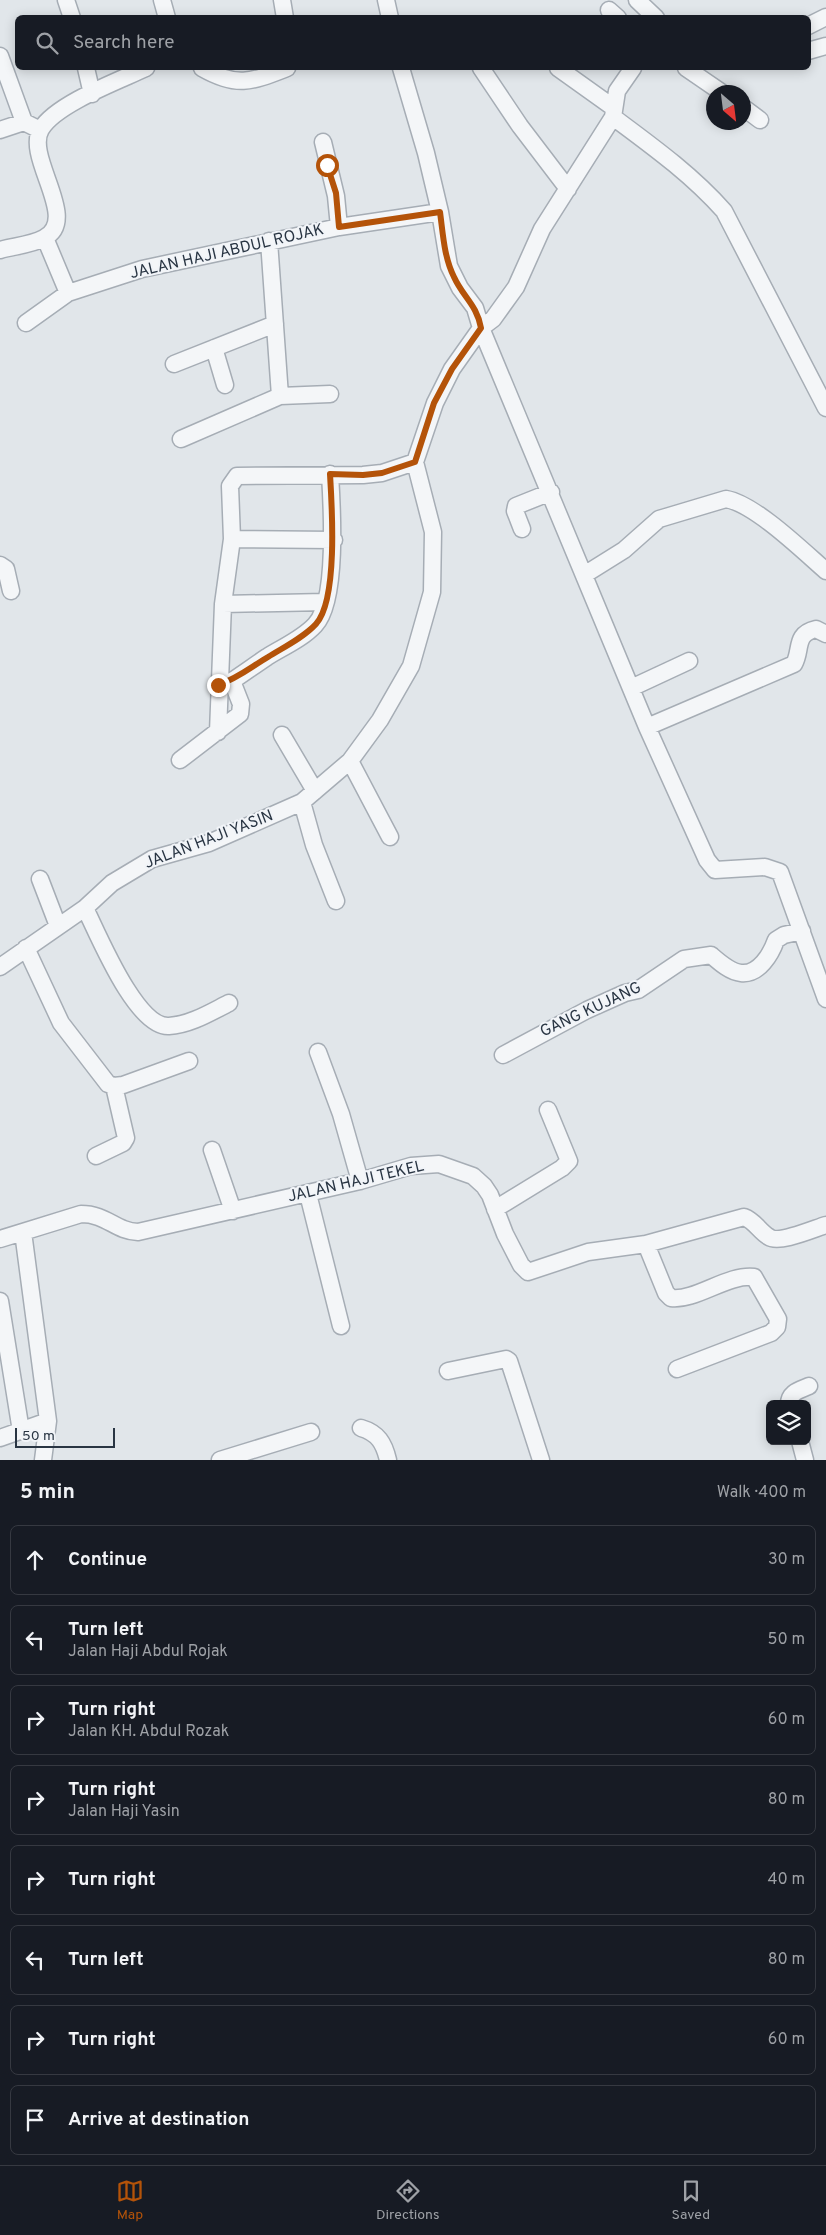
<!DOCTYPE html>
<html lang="en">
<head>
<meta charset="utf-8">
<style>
	body { margin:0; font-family:Overpass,sans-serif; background:#20242c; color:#f1f3f6 }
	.controls { position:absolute; right:15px; bottom:15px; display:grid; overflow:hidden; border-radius:8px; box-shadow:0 2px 12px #0003 }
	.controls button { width:45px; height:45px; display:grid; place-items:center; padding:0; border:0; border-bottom:1px solid #363941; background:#171b24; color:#f1f3f6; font:25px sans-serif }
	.compass { position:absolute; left:706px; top:85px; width:45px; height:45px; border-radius:50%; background:#171b24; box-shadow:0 2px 12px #0003; rotate:152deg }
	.scale { position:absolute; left:15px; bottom:12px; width:100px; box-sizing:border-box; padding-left:5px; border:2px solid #293543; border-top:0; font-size:14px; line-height:18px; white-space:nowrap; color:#293543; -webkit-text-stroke:4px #f1f4f8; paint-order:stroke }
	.stop { position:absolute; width:15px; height:15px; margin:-11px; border:4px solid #b45309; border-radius:50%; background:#fff }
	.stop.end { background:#b45309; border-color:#fff; box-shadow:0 1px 5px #0008 }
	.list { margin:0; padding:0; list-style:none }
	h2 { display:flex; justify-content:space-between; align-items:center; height:65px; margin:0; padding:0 20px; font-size:21px }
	h2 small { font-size:16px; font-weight:400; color:#9ea1a6 }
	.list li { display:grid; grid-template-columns:32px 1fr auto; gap:15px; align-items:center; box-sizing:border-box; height:70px; margin:0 10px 10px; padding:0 10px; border:1px solid #363941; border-radius:8px }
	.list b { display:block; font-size:19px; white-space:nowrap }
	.list p { margin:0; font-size:16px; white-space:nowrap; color:#9ea1a6 }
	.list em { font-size:16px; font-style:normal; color:#9ea1a6 }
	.icon { flex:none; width:28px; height:28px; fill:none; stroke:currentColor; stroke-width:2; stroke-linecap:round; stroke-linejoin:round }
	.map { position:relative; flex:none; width:826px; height:1460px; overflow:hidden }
	.search { position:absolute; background:#171b24; box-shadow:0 2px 12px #0003; left:15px; right:15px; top:15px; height:55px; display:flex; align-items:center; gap:12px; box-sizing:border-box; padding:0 18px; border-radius:8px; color:#9ea1a6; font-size:19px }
	.sheet { height:705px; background:#171b24 }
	nav { display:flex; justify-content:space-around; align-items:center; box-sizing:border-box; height:70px; border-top:1px solid #363941; background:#171b24; font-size:14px; color:#9ea1a6 }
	nav a { display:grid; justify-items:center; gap:2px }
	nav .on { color:#b45309 }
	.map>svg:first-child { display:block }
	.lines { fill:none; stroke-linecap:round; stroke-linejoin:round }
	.minor-casing { stroke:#a6adb5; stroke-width:19 }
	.minor { stroke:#f4f6f8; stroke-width:16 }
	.route { stroke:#b45309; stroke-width:6 }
	.labels { text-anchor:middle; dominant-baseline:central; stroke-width:4; stroke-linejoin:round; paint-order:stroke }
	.street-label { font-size:16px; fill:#293543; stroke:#f1f4f8 }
</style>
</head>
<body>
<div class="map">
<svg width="826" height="1460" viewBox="0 0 826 1460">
	<rect width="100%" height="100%" fill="#e1e6ea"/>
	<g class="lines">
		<g class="minor-casing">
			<path id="minor" d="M66,0L72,18
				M162,0L167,18
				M282,0L285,18
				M386,0L390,18
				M637,0L656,18
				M609,10L618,18
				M808,26L826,17
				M808,51L826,46
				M0,56L24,122L40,130
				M86,68L92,94
				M202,68C237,88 251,82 287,68
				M401,68L426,153L440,212L449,266L460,288L475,308L481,328L647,727L707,860L715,870L765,867L780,872L826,999
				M481,68L520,126L568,189
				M558,68L614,108
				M686,68L721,92
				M744,108L760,120
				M613,117C652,146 691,174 724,211L826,408
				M0,130L24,122
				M323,142L336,196L339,227
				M45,238L68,293
				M269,241L280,396
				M0,250C14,246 31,245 44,238C81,220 24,157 41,129C56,104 118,81 146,68
				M26,323L68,293L142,269L339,227L440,212
				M214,348L225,385
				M174,364L275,324
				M181,439L280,396L330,394
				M522,529L515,511L516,506L551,492
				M232,539L334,540
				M0,565L6,569L11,591
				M584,575L624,550L659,519L726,499C755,504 803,551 826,571
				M223,604L325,602
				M631,688L689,661
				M647,727L794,664C802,650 794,634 816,629L826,634
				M218,732L223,604L232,539L230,486L237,476L363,475L382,473L415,462
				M282,735L315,791
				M180,760L240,714L241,704L232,681C244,673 255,665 267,657C283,647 302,639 315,625C338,601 332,507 330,474
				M350,761L390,837
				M302,802L314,845L336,901
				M40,879L58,926
				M85,908C98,934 136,1028 169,1026C190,1025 211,1012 229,1003
				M26,948L61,1023L108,1084L114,1086L123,1085L189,1061
				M0,967L85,908L112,883L152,859L209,843L302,802L350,761L380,720L411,666L432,592L433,532L415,462L435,403L452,369L481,328L493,319L516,287L542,229L613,117L617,91L633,68
				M318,1052L341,1114L360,1181
				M503,1055L587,1010L625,993L638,990L684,959L711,955C719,962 730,972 741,973C759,975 771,954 776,940L784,935L802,931
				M212,1150L233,1211
				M96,1156L123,1143L126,1138L114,1086
				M308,1194L341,1326
				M495,1209L562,1168L569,1161L548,1110
				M0,1239L81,1214C107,1214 115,1231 138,1232L360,1181L411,1166L439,1164L473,1176L484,1186L490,1195L505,1234L521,1265L528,1272L588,1252L646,1244L744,1217C755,1221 759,1231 769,1237C779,1244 813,1229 826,1225
				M646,1244L666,1293L671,1298C696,1301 727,1274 754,1277L778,1319L777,1327L771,1333L677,1369
				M0,1301L21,1431
				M448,1371L506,1359L509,1361L541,1460
				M789,1404C789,1392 800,1390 809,1386
				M361,1428C378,1433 384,1443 388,1460
				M0,1438L48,1421L23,1232
				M800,1441L805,1460
				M43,1460L48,1421
				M220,1460L311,1432"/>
		</g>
		<use href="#minor" class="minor"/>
	</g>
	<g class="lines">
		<path class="route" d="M218,685C237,679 251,667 268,657C284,647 303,638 316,624C338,600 332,507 330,474L363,475L382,473L415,462L434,403L452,369L481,328C477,305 463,297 454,277C444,257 443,234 440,212L339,227L336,193L327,165"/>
	</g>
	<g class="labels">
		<g class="street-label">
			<text transform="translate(227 252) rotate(-13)">JALAN HAJI ABDUL ROJAK</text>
			<text transform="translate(209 840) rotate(-21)">JALAN HAJI YASIN</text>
			<text transform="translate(591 1010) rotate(-25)">GANG KUJANG</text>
			<text transform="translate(356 1182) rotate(-13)">JALAN HAJI TEKEL</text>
		</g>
	</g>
</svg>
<div class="controls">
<button><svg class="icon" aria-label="layers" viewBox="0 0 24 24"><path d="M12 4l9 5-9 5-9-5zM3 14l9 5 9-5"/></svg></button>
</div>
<svg class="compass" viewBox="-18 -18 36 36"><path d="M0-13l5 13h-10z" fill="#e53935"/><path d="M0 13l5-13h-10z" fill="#9ea1a6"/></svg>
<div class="scale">50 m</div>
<div class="stop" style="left:327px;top:165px"></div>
<div class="stop end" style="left:218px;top:685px"></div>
<div class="search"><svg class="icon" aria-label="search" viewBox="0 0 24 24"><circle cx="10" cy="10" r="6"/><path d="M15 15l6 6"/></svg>Search here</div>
</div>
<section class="sheet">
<h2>5 min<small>Walk · 400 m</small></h2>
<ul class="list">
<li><svg class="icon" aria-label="ahead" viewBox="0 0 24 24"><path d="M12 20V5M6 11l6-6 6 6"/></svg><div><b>Continue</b></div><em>30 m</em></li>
<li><svg class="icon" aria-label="left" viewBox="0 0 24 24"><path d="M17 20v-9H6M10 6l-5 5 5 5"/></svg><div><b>Turn left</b><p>Jalan Haji Abdul Rojak</p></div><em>50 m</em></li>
<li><svg class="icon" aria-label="right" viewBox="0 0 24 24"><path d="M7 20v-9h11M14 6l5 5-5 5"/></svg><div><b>Turn right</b><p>Jalan KH. Abdul Rozak</p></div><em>60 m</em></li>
<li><svg class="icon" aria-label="right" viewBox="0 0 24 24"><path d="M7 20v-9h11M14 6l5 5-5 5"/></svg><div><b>Turn right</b><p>Jalan Haji Yasin</p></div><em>80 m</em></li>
<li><svg class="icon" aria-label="right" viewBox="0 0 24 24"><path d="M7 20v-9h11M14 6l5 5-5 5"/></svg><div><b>Turn right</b></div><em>40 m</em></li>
<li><svg class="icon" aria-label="left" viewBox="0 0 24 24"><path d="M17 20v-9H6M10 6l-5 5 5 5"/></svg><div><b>Turn left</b></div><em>80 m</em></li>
<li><svg class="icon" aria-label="right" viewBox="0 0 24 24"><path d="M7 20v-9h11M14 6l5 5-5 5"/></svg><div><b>Turn right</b></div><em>60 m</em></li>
<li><svg class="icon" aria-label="arrive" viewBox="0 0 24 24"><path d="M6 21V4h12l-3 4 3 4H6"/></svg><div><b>Arrive at destination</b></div></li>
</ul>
</section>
<nav>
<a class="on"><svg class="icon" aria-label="map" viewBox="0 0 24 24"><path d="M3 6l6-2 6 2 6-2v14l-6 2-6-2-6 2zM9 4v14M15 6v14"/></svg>Map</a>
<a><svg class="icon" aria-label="directions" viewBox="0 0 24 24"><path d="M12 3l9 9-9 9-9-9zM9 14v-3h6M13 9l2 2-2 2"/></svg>Directions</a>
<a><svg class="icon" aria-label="saved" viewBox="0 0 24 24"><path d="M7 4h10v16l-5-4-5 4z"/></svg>Saved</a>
</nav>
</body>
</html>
